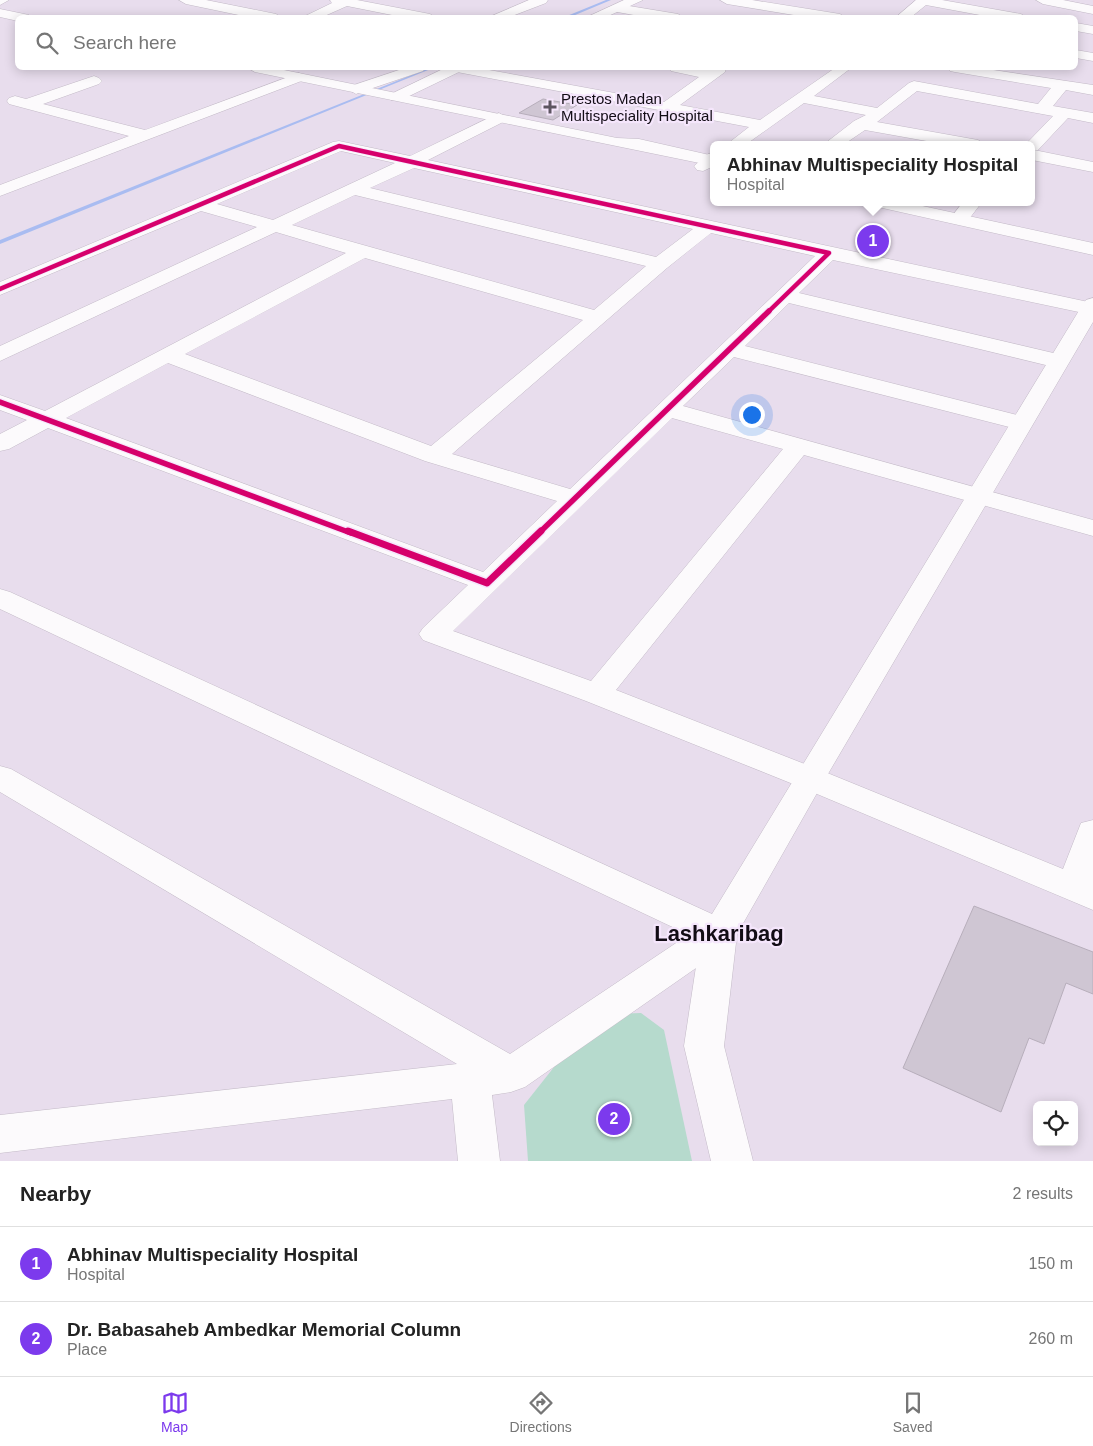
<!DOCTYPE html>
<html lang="en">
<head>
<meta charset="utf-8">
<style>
	body { margin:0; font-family:Helvetica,sans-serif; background:#f2f2f2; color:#222 }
	.controls { position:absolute; right:15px; bottom:15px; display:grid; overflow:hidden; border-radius:8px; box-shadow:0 2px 12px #0003 }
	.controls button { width:45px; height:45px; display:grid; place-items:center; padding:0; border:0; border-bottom:1px solid #e0e0e0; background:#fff; color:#222; font:25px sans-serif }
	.you { position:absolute; left:751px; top:414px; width:18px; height:18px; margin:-12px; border:4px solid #fff; border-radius:50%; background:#1a73e8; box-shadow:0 0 0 8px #1a73e833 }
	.badge { display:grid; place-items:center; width:32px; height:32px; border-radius:50%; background:#7c3aed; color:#fff; font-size:16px; font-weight:700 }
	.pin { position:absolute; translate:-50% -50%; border:2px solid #fff; box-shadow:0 1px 5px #0006 }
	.popup { position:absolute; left:710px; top:141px; width:325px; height:65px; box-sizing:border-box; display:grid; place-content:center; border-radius:8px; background:#fff; filter:drop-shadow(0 1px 4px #0005); font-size:16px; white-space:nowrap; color:#767676 }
	.popup b { font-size:19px; color:#222 }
	.popup::after { content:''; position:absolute; left:50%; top:100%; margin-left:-10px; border:10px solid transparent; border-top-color:#fff }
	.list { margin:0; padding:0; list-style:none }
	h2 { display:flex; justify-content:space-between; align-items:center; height:65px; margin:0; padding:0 20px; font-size:21px }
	h2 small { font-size:16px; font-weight:400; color:#767676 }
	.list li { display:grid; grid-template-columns:32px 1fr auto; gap:15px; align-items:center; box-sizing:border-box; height:75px; padding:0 20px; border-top:1px solid #e0e0e0 }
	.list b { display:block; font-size:19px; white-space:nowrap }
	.list p { margin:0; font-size:16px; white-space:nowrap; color:#767676 }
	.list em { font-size:16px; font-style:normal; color:#767676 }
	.icon { flex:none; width:28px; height:28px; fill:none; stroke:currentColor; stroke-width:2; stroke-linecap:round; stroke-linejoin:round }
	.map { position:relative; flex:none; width:1093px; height:1161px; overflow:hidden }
	.search { position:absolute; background:#fff; box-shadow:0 2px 12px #0003; left:15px; right:15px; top:15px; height:55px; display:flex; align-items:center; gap:12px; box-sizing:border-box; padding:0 18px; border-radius:8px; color:#767676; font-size:19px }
	.sheet { height:215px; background:#fff }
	nav { display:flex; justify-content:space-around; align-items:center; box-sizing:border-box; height:70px; border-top:1px solid #e0e0e0; background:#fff; font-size:14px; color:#767676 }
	nav a { display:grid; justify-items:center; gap:2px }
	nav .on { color:#7c3aed }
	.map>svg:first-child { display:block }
	.green { fill:#b6dacd }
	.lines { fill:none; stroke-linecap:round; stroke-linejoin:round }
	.stream { fill:#a9bcf1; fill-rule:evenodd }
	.building { fill:#cfc6d3; stroke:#b7aebb }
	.minor-casing { stroke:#c3bac7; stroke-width:1 }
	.tertiary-casing { stroke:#c3bac7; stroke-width:1 }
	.secondary-casing { stroke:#c3bac7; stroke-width:1 }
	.primary-casing { stroke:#c3bac7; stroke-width:1 }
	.minor { fill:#fcfafc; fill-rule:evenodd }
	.tertiary { fill:#fcfafc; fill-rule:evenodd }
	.secondary { fill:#fcfafc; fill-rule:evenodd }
	.primary { fill:#fcfafc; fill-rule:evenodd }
	.cycleway-far2-casing { stroke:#f5e6fc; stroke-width:6 }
	.cycleway-far1-casing { stroke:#f5e6fc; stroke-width:8 }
	.cycleway-casing { stroke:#f5e6fc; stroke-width:10 }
	.cycleway-far2 { stroke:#d6006c; stroke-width:4.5 }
	.cycleway-far1 { stroke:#d6006c; stroke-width:5.5 }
	.cycleway { stroke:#d6006c; stroke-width:7 }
	.poi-dot { fill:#5d5561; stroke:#f5e6fc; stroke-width:2 }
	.labels { text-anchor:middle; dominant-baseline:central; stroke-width:4.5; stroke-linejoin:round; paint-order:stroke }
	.far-poi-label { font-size:15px; fill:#120c15; stroke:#f5e6fc; text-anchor:start }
	.near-neighbourhood-label { font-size:22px; font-weight:bold; fill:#120c15; stroke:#f5e6fc }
</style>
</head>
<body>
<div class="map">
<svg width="1093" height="1161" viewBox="0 0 1093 1161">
	<rect width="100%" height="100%" fill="#e8dded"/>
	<path class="green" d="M641,1013L664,1030L692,1161H528L524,1105L562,1057L613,1014Z"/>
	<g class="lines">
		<path class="stream" d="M606,0H611L568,18H562Z
			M429,68H433L0,244V240Z"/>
	</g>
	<path class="building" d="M543,99L577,105L553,120L519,113Z
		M974,906L1093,952V994L1066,983L1044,1044L1029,1038L1001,1112L903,1068Z"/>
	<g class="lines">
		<g class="minor-casing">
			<path id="minor" d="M179,0H206L276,14L282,18H253L186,4Z
				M330,0H357L430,14L436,18H407L347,6L320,18H301L332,3Z
				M529,0H548L546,3L507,18H487Z
				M720,0H752L840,14L846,18H812L727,4Z
				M916,0H942L1021,14L1027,18H996L926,5L910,18H895Z
				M617,4L678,14L684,18H650L612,11L610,8Z
				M1076,23L1093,26V34L1076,31Z
				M1076,50L1093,53V61L1076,58Z
				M405,68H425L423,71L361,92L356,94L348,89L351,86Z
				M450,68H478L664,102L699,77L671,71L669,68L708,70L712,68H726L725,72L680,105L760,120L835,68H851L814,96L877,108L909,83L914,81L1038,104L1051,88L955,72L950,71L948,68H980L1093,85V95L1066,90L1053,106L1093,113V123L1068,118L1038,150H1034L1093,162V172L1032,160V145H1025L1053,116L917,91L877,122L978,140L986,145H949L865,130L843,145H823L854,121L866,115L804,103L745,145H726L749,127L457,72Z
				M299,73L306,77L304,80L0,196V185L129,136L9,104L7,101L9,98L15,96L26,99L94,76L99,78L102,81L99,84L43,104L145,130Z
				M499,113L507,118L505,121L428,160L1093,303V315L833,260L799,293L1066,356L1069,361L1066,366L1058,368L789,303L745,346L1029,418L1033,423L1029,428L1021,430L734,357L683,406L1093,520V536L804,455L616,690L820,770L1063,869L1081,823L1093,820V910L798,786L586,701L423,640L419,634L423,628L468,585L48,428L9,449L0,451V434L27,420L0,410V395L45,411L346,253L276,232L0,361V346L257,227L201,211L0,295V282L333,142L339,141L410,156ZM341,151L395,163L273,220L217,204ZM414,168L693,229L656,257L370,188ZM355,195L646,266L594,310L292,225ZM711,233L815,256L570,489L452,454L667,268ZM365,258L583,320L431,446L185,354ZM168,363L425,461L557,501L483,572L66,418ZM672,418L783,449L591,681L453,631Z
				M714,153V166L703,171L697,170L694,166L708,154Z
				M963,202H982L969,219H955L953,215Z
				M0,766L11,769L510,1054L706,923L719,919L732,923L737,933L732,943L525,1087L511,1092L492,1095L500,1161H458L452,1099L0,1153V1115L457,1064L0,792Z"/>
		</g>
		<g class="tertiary-casing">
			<path id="tertiary" d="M624,0H643L604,18H585Z
				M1036,0H1063L1093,6V14L1043,4Z
				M445,68H463L461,71L401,100H391L388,97L391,94Z
				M1093,298V322L825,779L737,934L724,1046L753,1161H711L684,1046L700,940L0,609V589L10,592L712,914L1083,304L1086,300Z"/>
		</g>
		<g class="secondary-casing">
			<path id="secondary" d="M0,9L29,15L30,18H18V21L0,17Z
				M248,68H274L617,138L639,139L714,156V166L255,72Z
				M869,202H904L1093,243V255L878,207L872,206Z"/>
		</g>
		<g class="primary-casing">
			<path id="primary" d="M0,0H9L0,5Z"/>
		</g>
		<use href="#minor" class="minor"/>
		<use href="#tertiary" class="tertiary"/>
		<use href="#secondary" class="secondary"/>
		<use href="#primary" class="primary"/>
		<g class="cycleway-far2-casing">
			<path id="cycleway-far2" d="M0,289L339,146L829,253L767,313"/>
		</g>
		<g class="cycleway-far1-casing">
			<path id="cycleway-far1" d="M0,402L351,533
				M539,533L769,311"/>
		</g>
		<g class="cycleway-casing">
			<path id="cycleway" d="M348,531L487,583L541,531"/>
		</g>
		<use href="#cycleway-far2" class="cycleway-far2"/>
		<use href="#cycleway-far1" class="cycleway-far1"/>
		<use href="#cycleway" class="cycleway"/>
	</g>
	<path class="poi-dot" d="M547.5 99.5h5v5h5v5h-5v5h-5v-5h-5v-5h5z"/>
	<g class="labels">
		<g class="far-poi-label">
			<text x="561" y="98">Prestos Madan<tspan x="561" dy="17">Multispeciality Hospital</tspan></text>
		</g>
		<g class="near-neighbourhood-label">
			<text x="719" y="933">Lashkaribag</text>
		</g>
	</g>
</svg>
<div class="controls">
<button><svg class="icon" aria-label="locate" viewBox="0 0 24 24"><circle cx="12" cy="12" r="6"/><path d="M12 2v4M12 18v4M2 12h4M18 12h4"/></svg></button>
</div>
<div class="you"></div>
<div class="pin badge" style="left:873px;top:241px">1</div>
<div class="popup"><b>Abhinav Multispeciality Hospital</b>Hospital</div>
<div class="pin badge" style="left:614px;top:1119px">2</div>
<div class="search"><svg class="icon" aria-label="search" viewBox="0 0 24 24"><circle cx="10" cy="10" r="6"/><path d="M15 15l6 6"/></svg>Search here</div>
</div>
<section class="sheet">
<h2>Nearby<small>2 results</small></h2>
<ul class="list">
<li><span class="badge">1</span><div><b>Abhinav Multispeciality Hospital</b><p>Hospital</p></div><em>150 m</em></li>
<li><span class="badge">2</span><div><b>Dr. Babasaheb Ambedkar Memorial Column</b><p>Place</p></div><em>260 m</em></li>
</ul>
</section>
<nav>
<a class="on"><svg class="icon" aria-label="map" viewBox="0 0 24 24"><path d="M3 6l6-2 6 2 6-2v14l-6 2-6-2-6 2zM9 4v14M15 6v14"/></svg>Map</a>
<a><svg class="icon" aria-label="directions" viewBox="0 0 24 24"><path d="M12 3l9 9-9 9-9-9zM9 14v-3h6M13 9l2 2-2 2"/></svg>Directions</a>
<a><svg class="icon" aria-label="saved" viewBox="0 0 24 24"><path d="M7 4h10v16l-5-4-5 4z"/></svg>Saved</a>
</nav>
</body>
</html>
